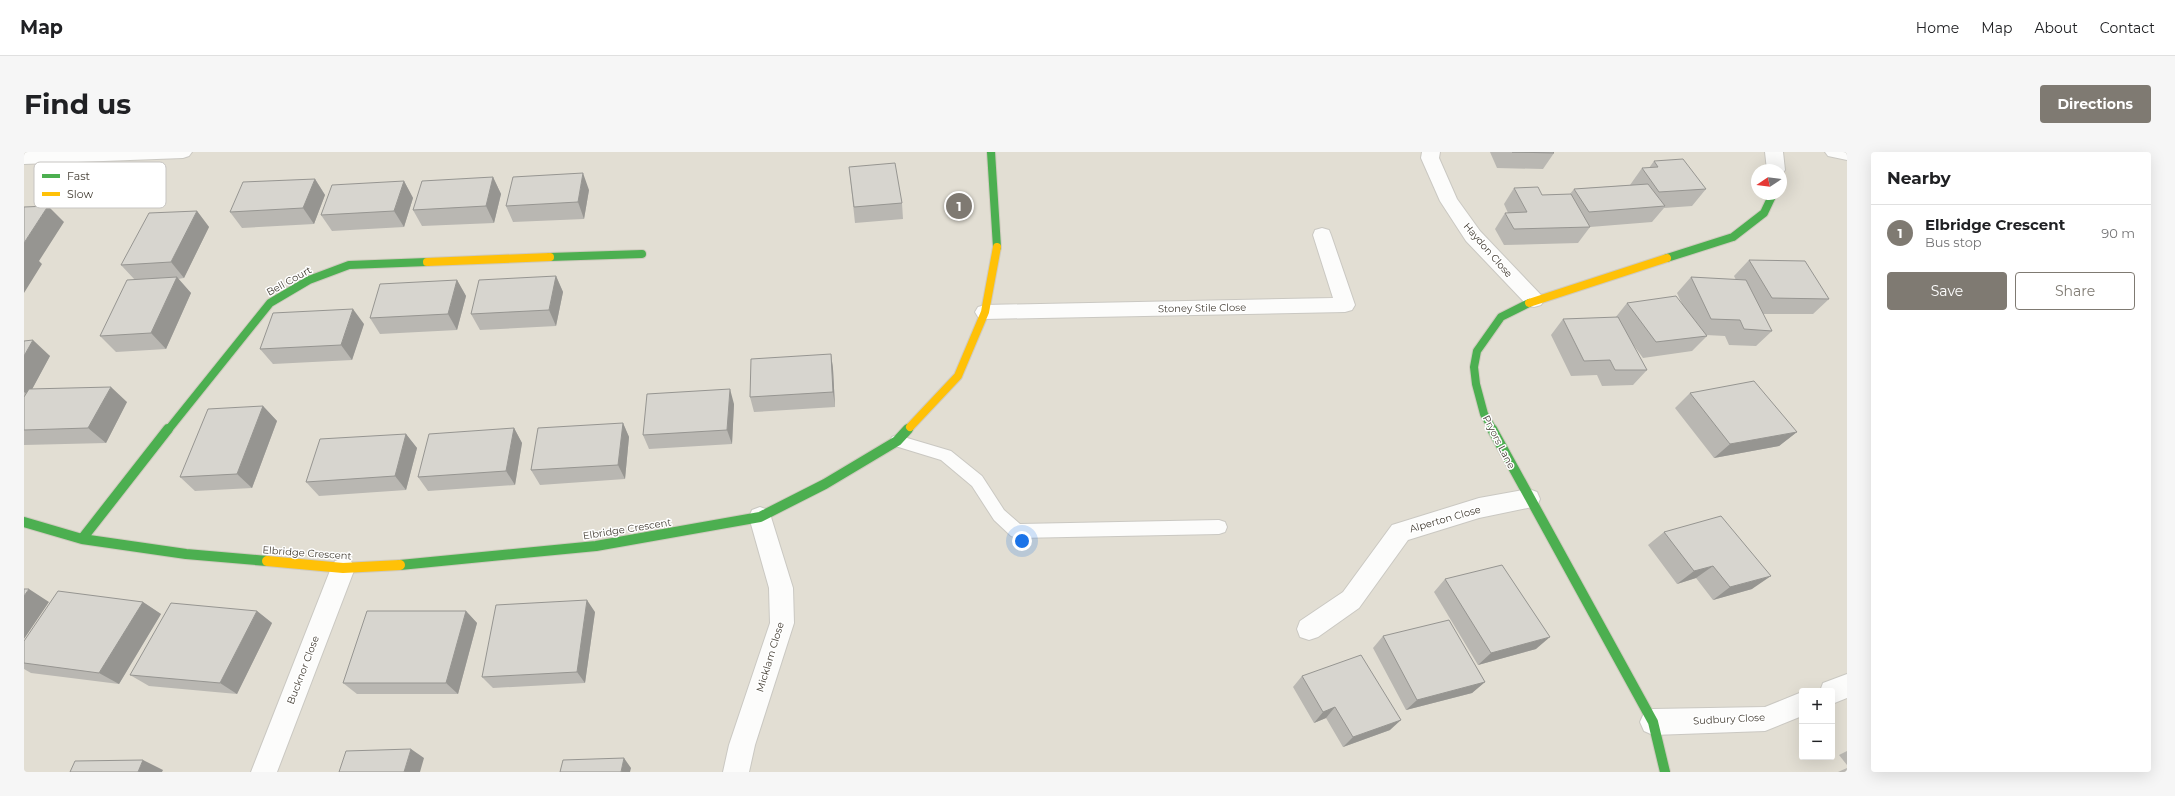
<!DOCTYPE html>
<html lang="en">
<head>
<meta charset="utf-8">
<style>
	body { margin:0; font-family:Montserrat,sans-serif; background:#f6f6f6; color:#202124 }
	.controls { position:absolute; right:12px; bottom:12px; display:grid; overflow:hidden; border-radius:4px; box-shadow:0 4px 16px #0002 }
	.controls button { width:36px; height:36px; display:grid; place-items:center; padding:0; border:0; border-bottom:1px solid #e0e0e0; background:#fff; color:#202124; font:20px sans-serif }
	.compass { position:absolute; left:1727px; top:12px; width:36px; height:36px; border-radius:50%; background:#fff; box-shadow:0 4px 16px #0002; rotate:257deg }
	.you { position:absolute; left:998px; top:389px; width:14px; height:14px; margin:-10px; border:3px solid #fff; border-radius:50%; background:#1a73e8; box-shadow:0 0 0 6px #1a73e833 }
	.badge { display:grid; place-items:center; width:26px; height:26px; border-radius:50%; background:#7f7a72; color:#fff; font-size:13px; font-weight:700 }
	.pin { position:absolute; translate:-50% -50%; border:2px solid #fff; box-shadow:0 1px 4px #0006 }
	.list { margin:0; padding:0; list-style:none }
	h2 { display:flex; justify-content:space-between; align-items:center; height:52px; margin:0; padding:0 16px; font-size:17px }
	h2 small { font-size:13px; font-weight:400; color:#757577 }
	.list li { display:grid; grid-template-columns:26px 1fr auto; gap:12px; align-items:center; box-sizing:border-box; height:56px; padding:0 16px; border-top:1px solid #e0e0e0 }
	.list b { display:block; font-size:15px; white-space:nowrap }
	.list p { margin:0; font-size:13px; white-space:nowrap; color:#757577 }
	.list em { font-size:13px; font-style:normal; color:#757577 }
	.actions { display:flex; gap:8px; padding:12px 16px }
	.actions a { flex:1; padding:9px 0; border:1px solid #7f7a72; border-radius:4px; text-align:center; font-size:14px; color:#7f7a72 }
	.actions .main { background:#7f7a72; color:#fff }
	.map { position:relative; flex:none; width:1823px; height:620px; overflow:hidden; border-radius:4px }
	header { display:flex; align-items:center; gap:24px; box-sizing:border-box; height:56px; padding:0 20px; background:#fff; border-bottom:1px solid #e0e0e0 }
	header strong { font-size:19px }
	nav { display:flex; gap:22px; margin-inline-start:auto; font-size:14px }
	.intro { display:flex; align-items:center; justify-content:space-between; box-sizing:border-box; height:96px; padding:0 24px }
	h1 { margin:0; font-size:28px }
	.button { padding:10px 18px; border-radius:4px; background:#7f7a72; color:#fff; font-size:14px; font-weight:700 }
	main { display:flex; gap:24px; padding:0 24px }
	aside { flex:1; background:#fff; border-radius:4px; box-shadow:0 4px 16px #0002 }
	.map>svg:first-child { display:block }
	.residential { fill:#e2ded3; fill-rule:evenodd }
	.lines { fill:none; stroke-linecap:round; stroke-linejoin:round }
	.lane-casing { stroke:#cac8c2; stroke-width:2 }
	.street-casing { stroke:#cac8c2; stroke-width:2 }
	.fast-far1-casing { stroke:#cfcabe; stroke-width:10 }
	.fast-casing { stroke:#cfcabe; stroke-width:12 }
	.slow-far1-casing { stroke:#cfcabe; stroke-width:10 }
	.slow-casing { stroke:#cfcabe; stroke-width:12 }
	.lane { fill:#fcfcfb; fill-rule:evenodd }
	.street { fill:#fcfcfb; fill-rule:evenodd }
	.fast-far1 { stroke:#4caf50; stroke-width:8 }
	.fast { stroke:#4caf50; stroke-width:10 }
	.slow-far1 { stroke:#ffc107; stroke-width:8 }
	.slow { stroke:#ffc107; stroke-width:10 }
	.wall { fill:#b9b7b2 }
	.shaded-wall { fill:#969591 }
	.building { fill:#d7d5cf; stroke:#969591 }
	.labels { text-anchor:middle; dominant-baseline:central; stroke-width:3; stroke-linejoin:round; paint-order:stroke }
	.street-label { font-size:10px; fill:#433d33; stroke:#fff }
	.key { fill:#fff; stroke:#c7c5c2; stroke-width:1 }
	.key-label { font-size:11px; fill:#433d33 }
</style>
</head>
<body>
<header>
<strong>Map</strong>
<nav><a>Home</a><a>Map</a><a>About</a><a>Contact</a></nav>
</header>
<div class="intro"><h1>Find us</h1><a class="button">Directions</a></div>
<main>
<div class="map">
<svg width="1823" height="620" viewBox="0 0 1823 620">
	<rect width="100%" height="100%" fill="#eeece6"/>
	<path class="residential" d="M0,0H1823V620H0ZM1733,18H1757V42H1733ZM1778,539H1808V605H1778Z"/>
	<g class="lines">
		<g class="lane-casing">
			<path id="lane" d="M873,283L927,299L958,324L980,358L996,372L1195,368L1201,370L1203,375L1201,380L1195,382L993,386L987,384L970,368L948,334L917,308L868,293L866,289L868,285Z"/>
		</g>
		<g class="street-casing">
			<path id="street" d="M0,0H168L165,4L159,6L0,12Z
				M1398,0H1416L1415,6L1433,47L1456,79L1517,143L1520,148L1517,153L1510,155L1503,153L1442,89L1416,49L1397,6Z
				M1741,0H1759L1761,18L1758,22L1757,18H1743Z
				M1801,0H1823V8L1804,4Z
				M1298,76L1305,78L1307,83L1331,153L1328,158L1321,160L961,167L954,165L951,160L954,155L961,153L1309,146L1289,83L1291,78Z
				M1505,337L1513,340L1516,347L1513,354L1455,366L1384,388L1335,456L1294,485L1285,488L1276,485L1273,477L1276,469L1319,440L1368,373L1455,346Z
				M736,355L744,358L747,365L769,436L770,471L731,593L725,620H699L705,593L746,471L745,436L725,365L728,358Z
				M319,406L327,409L331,416L253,620H227L307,416L311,409Z
				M1823,522V546L1808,552V539H1796L1799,531Z
				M1778,540V564L1741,579L1629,583L1620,579L1616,570L1620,561L1629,557L1741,555Z"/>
		</g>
		<g class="fast-far1-casing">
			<path id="fast-far1" d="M967,0L973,95
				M526,105L618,102
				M1643,106L1709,85L1740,61L1749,42
				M144,278L246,151L285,128L325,113L403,110
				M883,278L886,275
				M1469,278L1460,262L1452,232L1450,215L1453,199L1477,165L1505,151"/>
		</g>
		<g class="fast-casing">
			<path id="fast" d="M1468,277L1629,570L1641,620
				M0,370L58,387L162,402L243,409
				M58,387L144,277
				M376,413L572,394L736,365L801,332L873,289L884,277"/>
		</g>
		<g class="slow-far1-casing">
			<path id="slow-far1" d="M403,110L526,105
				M1505,151L1643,106
				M886,275L934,224L961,160L973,95"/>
		</g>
		<g class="slow-casing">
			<path id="slow" d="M243,409L319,416L376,413"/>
		</g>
		<use href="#lane" class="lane"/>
		<use href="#street" class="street"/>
		<use href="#fast-far1" class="fast-far1"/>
		<use href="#fast" class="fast"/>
		<use href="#slow-far1" class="slow-far1"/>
		<use href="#slow" class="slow"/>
	</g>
	<path class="wall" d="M1466,0H1529L1530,1L1519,17L1473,16Z
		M1630,9L1682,37L1668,54L1640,56L1628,70L1566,75L1554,91L1480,93L1471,77L1481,61H1484L1480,52L1490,36L1518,43L1546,42L1550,37L1606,33L1618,16H1625Z
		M825,15L878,51L879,67L831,71Z
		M469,25L477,42L470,71L398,74L389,58Z
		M291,27L301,43L290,72L218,76L206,60Z
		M380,29L389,46L380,75L308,79L297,63Z
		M565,38L560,67L489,70L482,54Z
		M173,59L185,75L160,126L154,127L167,141L142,197L92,200L76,184L111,128L97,113Z
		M1725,108L1805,147L1789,162H1739L1748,179L1732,194L1705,193L1701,184L1682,183L1683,184L1668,199L1619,206L1608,191L1623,218L1609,233L1578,234L1573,223L1547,224L1527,183L1539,167L1591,166L1603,151L1658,152L1653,141L1667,125L1712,128L1710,124Z
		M532,124L539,140L532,174L456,178L447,162Z
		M433,128L442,144L433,178L356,182L346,166Z
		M340,172L328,208L249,212L236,197Z
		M0,189L26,204L8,237L103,250L82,291L0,293V245L1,244H0Z
		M807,202L809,217L811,255L730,260L726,245Z
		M1666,241L1773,280L1755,294L1690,306L1651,256Z
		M710,252L708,292L625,297L619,283Z
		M239,254L253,269L228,336L171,339L156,325Z
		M599,271L605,285L601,327L516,333L507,318Z
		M490,276L498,291L491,333L404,339L394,325Z
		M382,282L393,296L382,338L295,344L282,330Z
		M1640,380L1728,437L1689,448L1672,426L1653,432L1624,393Z
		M1421,427L1512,497L1454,513L1410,440Z
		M119,450L137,462L95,532L7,521L0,517V489Z
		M233,459L248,471L213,542L125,534L106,523Z
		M442,459L453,471L434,542H333L319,531Z
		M571,460L561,531L469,536L458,525Z
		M1359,484L1461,530L1448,541L1382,558L1349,496Z
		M1278,524L1366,578L1319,595L1302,566L1290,571L1269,535Z
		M1823,599V613L1815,603Z
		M1823,616V620H1814Z"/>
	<path class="shaded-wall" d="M559,21L565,38L560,67L554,50Z
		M469,25L477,42L470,71L462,54Z
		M291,27L301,43L290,72L279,56Z
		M380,29L389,46L380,75L370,59Z
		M24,54L40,70L15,109L18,112L0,141V91Z
		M173,59L185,75L160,126L147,110Z
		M532,124L539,140L532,174L525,158Z
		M153,125L167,141L142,197L127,181Z
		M433,128L442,144L433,178L424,162Z
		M329,157L340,172L328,208L317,193Z
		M9,188L26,204L5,243L0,240V204Z
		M807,202L809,217L811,255L809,240Z
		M87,235L103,250L82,291L64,276Z
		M706,237L710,252L708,292L703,278Z
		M239,254L253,269L228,336L213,322Z
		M599,271L605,285L601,327L594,313Z
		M490,276L498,291L491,333L482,319Z
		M1773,280L1755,294L1690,306L1706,292Z
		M382,282L393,296L382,338L371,324Z
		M1689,414L1672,426L1653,432L1670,419Z
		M1747,424L1728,437L1689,448L1706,435Z
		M5,437L25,450L0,487V444Z
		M563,448L571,460L561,531L553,520Z
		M119,450L137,462L95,532L75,521Z
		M233,459L248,471L213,542L196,531Z
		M442,459L453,471L434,542L422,531Z
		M1526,485L1512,497L1454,513L1467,501Z
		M1461,530L1448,541L1382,558L1393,548Z
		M1311,555L1302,566L1290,571L1299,560Z
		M1377,568L1366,578L1319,595L1329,585Z
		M387,597L400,606L396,620H380Z
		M600,606L607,616L606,620H597Z
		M119,608L139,618L138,620H114Z"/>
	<path class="building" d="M1488,0H1529L1530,1Z
		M1659,7L1682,37L1635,40L1618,16L1634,15L1630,9Z
		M871,11L878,51L830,55L825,15Z
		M559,21L554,50L482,54L489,25Z
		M469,25L462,54L389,58L398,29Z
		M291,27L279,56L206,60L219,30Z
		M380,29L370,59L297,63L308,33Z
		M1624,32L1641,54L1565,60L1550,37Z
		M1514,35L1518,43L1547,42L1566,75L1490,77L1481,61L1503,60L1490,36Z
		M24,54L0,91V55Z
		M173,59L147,110L97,113L125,61Z
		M1725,108L1781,109L1805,147L1748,146Z
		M532,124L525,158L447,162L455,128Z
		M153,125L127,181L76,184L103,128Z
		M1667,125L1722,128L1748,179L1720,177L1716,168L1687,167Z
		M433,128L424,162L346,166L356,132Z
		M1652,144L1683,184L1632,190L1603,151Z
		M329,157L317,193L236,197L249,161Z
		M1594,165L1623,218H1591L1586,208L1560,209L1539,167Z
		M9,188L0,204V189Z
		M807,202L809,240L726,245L727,207Z
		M1730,229L1773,280L1706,292L1666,241Z
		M87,235L64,276L0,278V245L5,237Z
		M706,237L703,278L619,283L623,242Z
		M239,254L213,322L156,325L184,257Z
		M599,271L594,313L507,318L514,276Z
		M490,276L482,319L394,325L405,282Z
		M382,282L371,324L282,330L296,287Z
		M1697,364L1747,424L1706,435L1689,414L1670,419L1640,380Z
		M1478,413L1526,485L1467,501L1421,427Z
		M0,437H5L0,444Z
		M34,439L119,450L75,521L0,511V489Z
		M563,448L553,520L458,525L472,453Z
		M147,451L233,459L196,531L106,523Z
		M343,459H442L422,531H319Z
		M1425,468L1461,530L1393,548L1359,484Z
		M1337,503L1377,568L1329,585L1311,555L1299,560L1278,524Z
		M387,597L380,620H315L322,599Z
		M600,606L597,620H536L539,608Z
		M119,608L114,620H46L51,609Z"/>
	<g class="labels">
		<g class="street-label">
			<text transform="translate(1464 98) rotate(49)">Haydon Close</text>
			<text transform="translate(265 129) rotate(-29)">Bell Court</text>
			<text transform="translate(1178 156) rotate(-1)">Stoney Stile Close</text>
			<text transform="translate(1475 290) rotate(63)">Pryors Lane</text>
			<text transform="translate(1421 367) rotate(-16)">Alperton Close</text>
			<text transform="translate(603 377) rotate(-9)">Elbridge Crescent</text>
			<text transform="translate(283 401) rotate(4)">Elbridge Crescent</text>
			<text transform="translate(746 505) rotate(-73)">Micklam Close</text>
			<text transform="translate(279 518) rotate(-69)">Bucknor Close</text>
			<text transform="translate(1705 567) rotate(-3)">Sudbury Close</text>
		</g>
	</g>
	<rect x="10" y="10" width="132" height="46" rx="6" class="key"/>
	<rect x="18" y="22" width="18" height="4" fill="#4caf50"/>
	<rect x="18" y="40" width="18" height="4" fill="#ffc107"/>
	<g class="key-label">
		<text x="43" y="28">Fast</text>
		<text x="43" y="46">Slow</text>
	</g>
</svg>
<div class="controls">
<button>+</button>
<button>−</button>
</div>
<svg class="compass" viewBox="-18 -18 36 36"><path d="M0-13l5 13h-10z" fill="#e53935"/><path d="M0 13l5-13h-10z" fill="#757577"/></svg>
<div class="you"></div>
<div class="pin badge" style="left:935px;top:54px">1</div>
</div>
<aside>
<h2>Nearby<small></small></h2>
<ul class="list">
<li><span class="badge">1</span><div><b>Elbridge Crescent</b><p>Bus stop</p></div><em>90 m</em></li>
</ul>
<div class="actions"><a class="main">Save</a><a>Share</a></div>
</aside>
</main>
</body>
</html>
